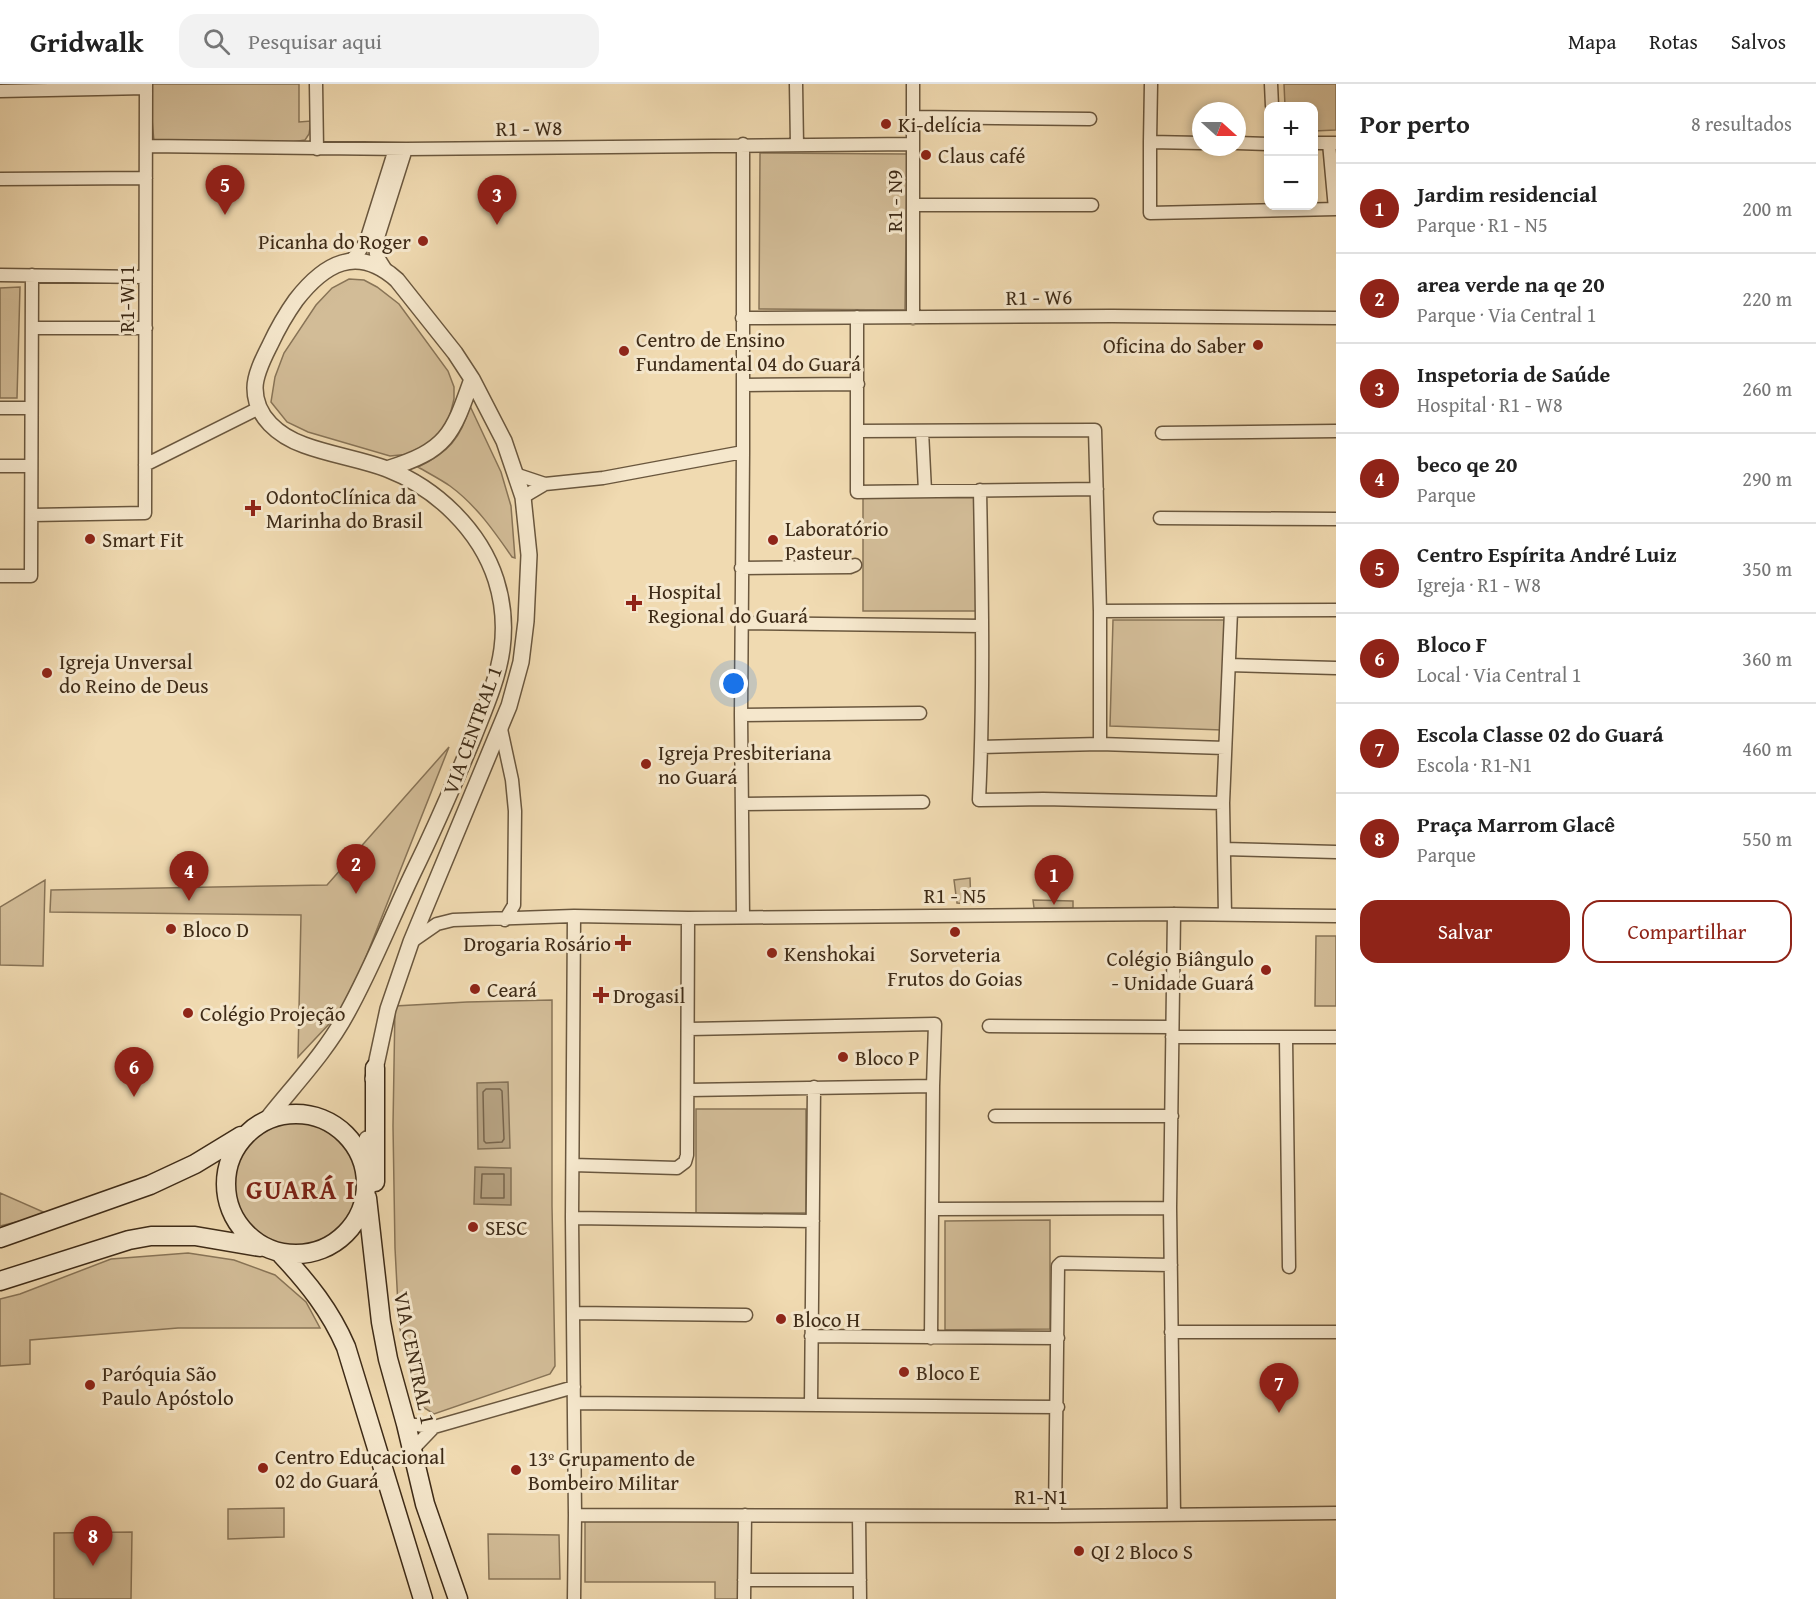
<!DOCTYPE html>
<html lang="pt">
<head>
<meta charset="utf-8">
<style>
	body { margin:0; font-family:"Gentium Book Plus",serif; background:#f2f2f2; color:#222 }
	.controls { position:absolute; right:18px; top:18px; display:grid; overflow:hidden; border-radius:12px; box-shadow:0 3px 9px #0003 }
	.controls button { width:54px; height:54px; display:grid; place-items:center; padding:0; border:0; border-bottom:2px solid #e0e0e0; background:#fff; color:#222; font:30px sans-serif }
	.compass { position:absolute; left:1192px; top:18px; width:54px; height:54px; border-radius:50%; background:#fff; box-shadow:0 3px 9px #0003; rotate:111deg }
	.you { position:absolute; left:734px; top:600px; width:21px; height:21px; margin:-15px; border:4px solid #fff; border-radius:50%; background:#1a73e8; box-shadow:0 0 0 9px #1a73e833 }
	.badge { display:grid; place-items:center; width:39px; height:39px; border-radius:50%; background:#8f2418; color:#fff; font-size:20px; font-weight:700 }
	.pin { position:absolute; translate:-50% -50px; filter:drop-shadow(0 2px 3px #0008) }
	.pin::after { content:''; position:absolute; top:32px; width:21px; height:18px; background:inherit; clip-path:polygon(0 0,100% 0,50% 100%) }
	.list { margin:0; padding:0; list-style:none }
	h2 { display:flex; justify-content:space-between; align-items:center; height:78px; margin:0; padding:0 24px; font-size:26px }
	h2 small { font-size:20px; font-weight:400; color:#767676 }
	.list li { display:grid; grid-template-columns:39px 1fr auto; gap:18px; align-items:center; box-sizing:border-box; height:90px; padding:0 24px; border-top:2px solid #e0e0e0 }
	.list b { display:block; font-size:22px; white-space:nowrap }
	.list p { margin:0; font-size:20px; white-space:nowrap; color:#767676 }
	.list em { font-size:20px; font-style:normal; color:#767676 }
	.actions { display:flex; gap:12px; padding:18px 24px }
	.actions a { flex:1; padding:14px 0; border:2px solid #8f2418; border-radius:18px; text-align:center; font-size:21px; color:#8f2418 }
	.actions .main { background:#8f2418; color:#fff }
	.icon { flex:none; width:33px; height:33px; fill:none; stroke:currentColor; stroke-width:2; stroke-linecap:round; stroke-linejoin:round }
	.map { position:relative; flex:none; width:1336px; height:1515px; overflow:hidden }
	header { display:flex; align-items:center; gap:36px; box-sizing:border-box; height:84px; padding:0 30px; background:#fff; border-bottom:2px solid #e0e0e0 }
	header strong { font-size:28px }
	nav { display:flex; gap:33px; margin-inline-start:auto; font-size:21px }
	.search { width:420px; height:54px; background:#f2f2f2; display:flex; align-items:center; gap:15px; box-sizing:border-box; padding:0 21px; border-radius:18px; color:#767676; font-size:22px }
	main { display:flex }
	aside { flex:1; background:#fff }
	.map>svg:first-child { display:block }
	.green { fill:#d2bc97; stroke:#887457; stroke-width:1.5 }
	.water { fill:#b39e7d; stroke:#847054; stroke-width:1.5 }
	.lines { fill:none; stroke-linecap:round; stroke-linejoin:round }
	.shore { stroke:#78644a; stroke-width:1.5 }
	.minor-casing { stroke:#6a573e; stroke-width:15 }
	.tertiary-casing { stroke:#6a573e; stroke-width:18 }
	.secondary-casing { stroke:#3e2b17; stroke-width:21 }
	.minor { stroke:#f5e7cc; stroke-width:12 }
	.tertiary { stroke:#f5e7cc; stroke-width:15 }
	.secondary { stroke:#f5e7cc; stroke-width:18 }
	.poi-dot { fill:#8f2418; stroke:#f5e7cc; stroke-width:2 }
	.labels { text-anchor:middle; dominant-baseline:central; stroke-width:6; stroke-linejoin:round; paint-order:stroke }
	.poi-label { font-size:21px; fill:#3e2b17; stroke:#f5e7cc; text-anchor:start }
	.street-label { font-size:21px; fill:#3e2b17; stroke:#f5e7cc }
	.district-label { font-size:27px; font-weight:bold; letter-spacing:1.5px; fill:#7a1f14; stroke:#f5e7cc }
</style>
</head>
<body>
<header>
<strong>Gridwalk</strong>
<div class="search"><svg class="icon" aria-label="search" viewBox="0 0 24 24"><circle cx="10" cy="10" r="6"/><path d="M15 15l6 6"/></svg>Pesquisar aqui</div>
<nav><a>Mapa</a><a>Rotas</a><a>Salvos</a></nav>
</header>
<main>
<div class="map">
<svg width="1336" height="1515" viewBox="0 0 1336 1515">
	<rect width="100%" height="100%" fill="#f0dab1"/>
	<filter id="stains"><feTurbulence type="fractalNoise" baseFrequency=".00333" numOctaves="4"/><feColorMatrix values="0 0 0 0 .2 0 0 0 0 .09 0 0 0 0 .02 0 0 0 .5 -.17"/></filter>
	<radialGradient id="worn" r=".72"><stop offset=".6" stop-color="#630" stop-opacity="0"/><stop offset="1" stop-color="#630" stop-opacity=".3"/></radialGradient>
	<path class="green" d="M151,0H299V38L311,37L309,50L305,56L292,58H154L150,12Z
		M1284,0H1336V46L1314,47V22H1285Z
		M760,69L907,70L905,226L759,225Z
		M349,195L364,196L377,203L399,220L448,287L454,303V315L449,335L438,354L410,370L390,372L308,348L287,338L271,318L275,293L284,269L316,221L332,204Z
		M20,203L17,314H0V204Z
		M470,322L501,388L511,422L515,474L512,473C494,447 476,421 450,402C440,395 428,389 418,383C448,369 461,354 470,322Z
		M977,412V527H863V413Z
		M1113,536H1225L1222,646L1110,642Z
		M449,663L347,921L298,973L301,831L50,828L51,806L327,801Z
		M970,794L971,820L957,819L954,796Z
		M45,796L43,882L0,881V823Z
		M1033,816L1073,817V824H1034Z
		M1316,852H1336V922H1315Z
		M552,916V1122L555,1282L550,1290L434,1330L418,1320L399,1241L395,1164L393,1042L395,922L467,918Z
		M696,1025H806V1129H696Z
		M234 1100a62 62 0 1 1 124 0a62 62 0 1 1-124 0Z
		M0,1109L48,1130L0,1142Z
		M1050,1136V1245L945,1246V1137Z
		M188,1169L234,1176L275,1191L306,1218L320,1244H178L30,1256V1280L0,1282V1215L20,1210L111,1175Z
		M284,1424V1453L228,1455V1425Z
		M585,1435L740,1436L739,1515H715V1498H585Z
		M132,1448L131,1515H54V1449Z
		M488,1450L559,1451L560,1495H489Z"/>
	<path class="water" d="M508,998L510,1064L478,1065L477,999Z
		M475,1083L511,1084V1121L474,1120Z"/>
	<g class="lines">
		<path class="shore" d="M486,1005H500L502,1007L504,1055L502,1058L486,1059L484,1057L483,1008Z
			M482,1090H504V1114H481Z"/>
		<g class="minor-casing">
			<path id="minor" d="M316,0L317,65
				M796,0L797,61
				M913,0V234
				M1151,0L1150,58L1201,59
				M1271,0L1272,22
				M0,7L146,4
				M913,33L1090,35
				M1150,58V129L1336,125
				M1237,59L1268,60
				M1314,59H1336
				M1329,59L1335,125
				M743,60V368L741,631L743,833
				M146,62L406,65L913,60
				M0,95L146,94
				M913,121H1092
				M351,176L359,168L366,157L395,65
				M386,186L376,170L375,163L406,65
				M0,191L145,193
				M857,233V408L1097,405
				M742,234L1112,232L1336,234
				M32,244H146
				M743,301L858,300
				M0,324H31
				M857,347L1095,346L1100,527V660L981,663
				M922,347L925,407
				M1162,349L1336,347
				M145,381L259,324
				M0,382H31
				M515,390L545,400
				M980,406C982,509 984,613 979,716L1043,715L1223,719
				M523,413L545,400L603,394L743,368
				M32,431L145,429L146,0
				M1160,434L1336,435
				M741,484L850,483L855,481
				M0,492H31L32,191
				M1100,527L1336,526
				M741,539L982,542
				M1229,581L1336,584
				M741,631L920,629
				M501,645L512,696L515,727L514,821L505,836
				M1100,660L1225,664
				M742,720L923,718
				M1224,765L1336,768
				M1225,831L1223,719L1231,527
				M574,832L688,834L1174,830L1336,832
				M411,858L437,840L453,836L574,832L572,1134L575,1431L574,1515
				M989,942L1172,943
				M689,945L935,940L933,1002L931,1254
				M1172,953H1336
				M1286,954L1289,1183
				M688,1006L933,1002
				M995,1032H1172
				M573,1081L677,1084L685,1078L687,1071L688,834
				M932,1125L1170,1124
				M572,1134L813,1137
				M574,1229L746,1231
				M1171,1248H1336
				M811,1252L1058,1254
				M575,1319L1058,1323
				M811,1320L814,1003
				M406,1340L434,1343L574,1303
				M412,1366L434,1343
				M575,1431L1055,1432L1336,1429
				M1174,1431L1170,1124L1174,830
				M859,1432L860,1515
				M1055,1432L1058,1182L1061,1179L1171,1181
				M744,1496H860
				M744,1515L745,1431"/>
		</g>
		<g class="tertiary-casing">
			<path id="tertiary" d="M387,385C447,366 452,352 472,295
				M268,1034C295,1000 326,968 347,929C372,884 391,835 413,789C435,744 455,698 474,652C485,624 498,595 502,565C505,542 503,518 496,496C480,446 436,404 387,385C360,375 331,371 304,361C279,352 255,333 255,304C255,290 264,273 270,261C277,246 286,230 296,216C324,180 357,160 397,196L455,269L472,295L504,357L523,413L529,471L526,537L521,578L509,622L411,858L388,925L373,995
				M366,1087L367,1055"/>
		</g>
		<g class="secondary-casing">
			<path id="secondary" d="M226 1100a70 70 0 1 1 140 0a70 70 0 1 1-140 0Z
				M375,1098V984
				M367,1114L381,1238L388,1275L406,1340L425,1420L458,1515
				M0,1154L150,1101L195,1080L241,1052
				M281,1170C308,1199 330,1226 346,1263L423,1515
				M0,1197L129,1156L151,1152H195L260,1163"/>
		</g>
		<use href="#minor" class="minor"/>
		<use href="#tertiary" class="tertiary"/>
		<use href="#secondary" class="secondary"/>
	</g>
	<g class="poi-dot">
		<circle cx="886" cy="40" r="6"/>
		<circle cx="926" cy="71" r="6"/>
		<circle cx="423" cy="157" r="6"/>
		<circle cx="1258" cy="261" r="6"/>
		<circle cx="624" cy="267" r="6"/>
		<path d="M250 415h6v6h6v6h-6v6h-6v-6h-6v-6h6z"/>
		<circle cx="90" cy="455" r="6"/>
		<circle cx="773" cy="456" r="6"/>
		<path d="M631 510h6v6h6v6h-6v6h-6v-6h-6v-6h6z"/>
		<circle cx="47" cy="589" r="6"/>
		<circle cx="646" cy="680" r="6"/>
		<circle cx="171" cy="845" r="6"/>
		<circle cx="955" cy="848" r="6"/>
		<path d="M620 850h6v6h6v6h-6v6h-6v-6h-6v-6h6z"/>
		<circle cx="772" cy="869" r="6"/>
		<circle cx="1266" cy="886" r="6"/>
		<circle cx="475" cy="905" r="6"/>
		<path d="M598 902h6v6h6v6h-6v6h-6v-6h-6v-6h6z"/>
		<circle cx="188" cy="929" r="6"/>
		<circle cx="843" cy="973" r="6"/>
		<circle cx="473" cy="1143" r="6"/>
		<circle cx="781" cy="1235" r="6"/>
		<circle cx="904" cy="1288" r="6"/>
		<circle cx="90" cy="1301" r="6"/>
		<circle cx="263" cy="1384" r="6"/>
		<circle cx="516" cy="1386" r="6"/>
		<circle cx="1079" cy="1467" r="6"/>
	</g>
	<g class="labels">
		<g class="poi-label">
			<text x="898" y="40">Ki-delícia</text>
			<text x="938" y="71">Claus café</text>
			<text x="411" y="157" text-anchor="end">Picanha do Roger</text>
			<text x="636" y="255">Centro de Ensino<tspan x="636" dy="24">Fundamental 04 do Guará</tspan></text>
			<text x="1246" y="261" text-anchor="end">Oficina do Saber</text>
			<text x="266" y="412">OdontoClínica da<tspan x="266" dy="24">Marinha do Brasil</tspan></text>
			<text x="785" y="444">Laboratório<tspan x="785" dy="24">Pasteur</tspan></text>
			<text x="102" y="455">Smart Fit</text>
			<text x="648" y="507">Hospital<tspan x="648" dy="24">Regional do Guará</tspan></text>
			<text x="59" y="577">Igreja Unversal<tspan x="59" dy="24">do Reino de Deus</tspan></text>
			<text x="658" y="668">Igreja Presbiteriana<tspan x="658" dy="24">no Guará</tspan></text>
			<text x="183" y="845">Bloco D</text>
			<text x="611" y="859" text-anchor="end">Drogaria Rosário</text>
			<text x="784" y="869">Kenshokai</text>
			<text x="955" y="870" text-anchor="middle">Sorveteria<tspan x="955" dy="24">Frutos do Goias</tspan></text>
			<text x="1254" y="874" text-anchor="end">Colégio Biângulo<tspan x="1254" dy="24">- Unidade Guará</tspan></text>
			<text x="487" y="905">Ceará</text>
			<text x="613" y="911">Drogasil</text>
			<text x="200" y="929">Colégio Projeção</text>
			<text x="855" y="973">Bloco P</text>
			<text x="485" y="1143">SESC</text>
			<text x="793" y="1235">Bloco H</text>
			<text x="916" y="1288">Bloco E</text>
			<text x="102" y="1289">Paróquia São<tspan x="102" dy="24">Paulo Apóstolo</tspan></text>
			<text x="275" y="1372">Centro Educacional<tspan x="275" dy="24">02 do Guará</tspan></text>
			<text x="528" y="1374">13º Grupamento de<tspan x="528" dy="24">Bombeiro Militar</tspan></text>
			<text x="1091" y="1467">QI 2 Bloco S</text>
		</g>
		<g class="street-label">
			<text transform="translate(529 44) rotate(-1)">R1 - W8</text>
			<text transform="translate(894 117) rotate(-90)">R1 - N9</text>
			<text transform="translate(1039 213) rotate(-1)">R1 - W6</text>
			<text transform="translate(126 215) rotate(-90)">R1-W11</text>
			<text transform="translate(472 646) rotate(-70)">VIA CENTRAL 1</text>
			<text x="955" y="811">R1 - N5</text>
			<text transform="translate(415 1274) rotate(78)">VIA CENTRAL 1</text>
			<text x="1041" y="1412">R1-N1</text>
		</g>
		<g class="district-label">
			<text x="301" y="1105">GUARÁ I</text>
		</g>
	</g>
	<rect width="100%" height="100%" filter="url(#stains)"/>
	<rect width="100%" height="100%" fill="url(#worn)"/>
</svg>
<div class="controls">
<button>+</button>
<button>−</button>
</div>
<svg class="compass" viewBox="-18 -18 36 36"><path d="M0-13l5 13h-10z" fill="#e53935"/><path d="M0 13l5-13h-10z" fill="#767676"/></svg>
<div class="you"></div>
<div class="pin badge" style="left:1054px;top:821px">1</div>
<div class="pin badge" style="left:356px;top:810px">2</div>
<div class="pin badge" style="left:497px;top:141px">3</div>
<div class="pin badge" style="left:189px;top:817px">4</div>
<div class="pin badge" style="left:225px;top:131px">5</div>
<div class="pin badge" style="left:134px;top:1013px">6</div>
<div class="pin badge" style="left:1279px;top:1329px">7</div>
<div class="pin badge" style="left:93px;top:1482px">8</div>
</div>
<aside>
<h2>Por perto<small>8 resultados</small></h2>
<ul class="list">
<li><span class="badge">1</span><div><b>Jardim residencial</b><p>Parque · R1 - N5</p></div><em>200 m</em></li>
<li><span class="badge">2</span><div><b>area verde na qe 20</b><p>Parque · Via Central 1</p></div><em>220 m</em></li>
<li><span class="badge">3</span><div><b>Inspetoria de Saúde</b><p>Hospital · R1 - W8</p></div><em>260 m</em></li>
<li><span class="badge">4</span><div><b>beco qe 20</b><p>Parque</p></div><em>290 m</em></li>
<li><span class="badge">5</span><div><b>Centro Espírita André Luiz</b><p>Igreja · R1 - W8</p></div><em>350 m</em></li>
<li><span class="badge">6</span><div><b>Bloco F</b><p>Local · Via Central 1</p></div><em>360 m</em></li>
<li><span class="badge">7</span><div><b>Escola Classe 02 do Guará</b><p>Escola · R1-N1</p></div><em>460 m</em></li>
<li><span class="badge">8</span><div><b>Praça Marrom Glacê</b><p>Parque</p></div><em>550 m</em></li>
</ul>
<div class="actions"><a class="main">Salvar</a><a>Compartilhar</a></div>
</aside>
</main>
</body>
</html>
